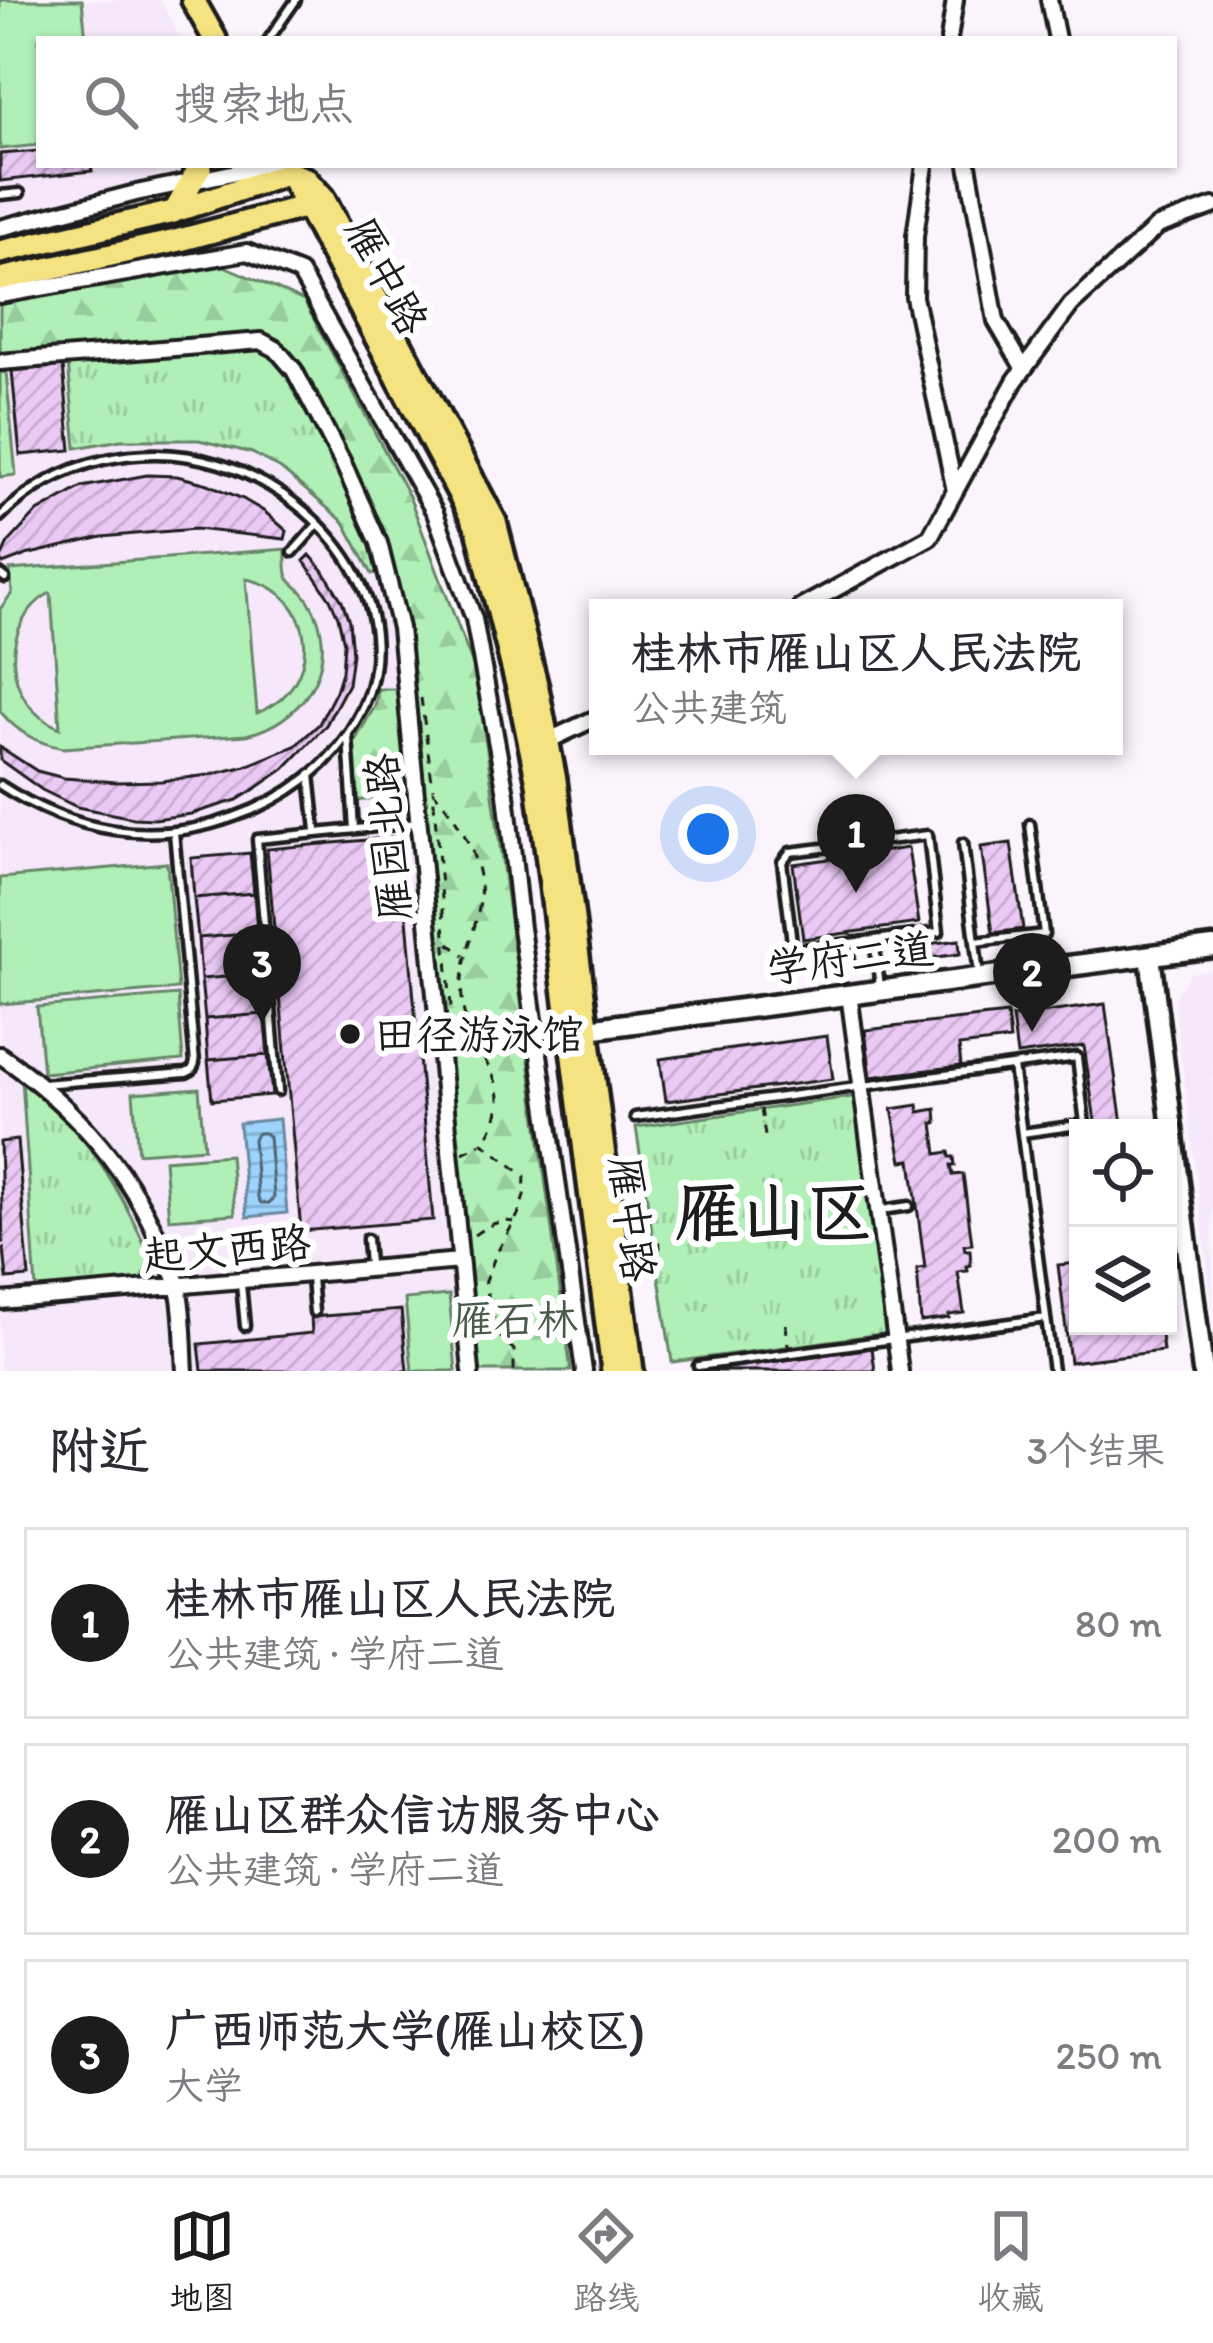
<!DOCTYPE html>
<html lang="zh">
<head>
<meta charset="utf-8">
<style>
	body { margin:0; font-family:Itim,"LXGW WenKai TC",sans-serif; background:#f7f7f7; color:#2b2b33 }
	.controls { position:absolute; right:36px; bottom:36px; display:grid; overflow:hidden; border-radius:0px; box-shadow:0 3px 9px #0004 }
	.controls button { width:108px; height:108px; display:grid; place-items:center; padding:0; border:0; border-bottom:3px solid #e1e1e2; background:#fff; color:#2b2b33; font:60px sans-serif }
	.you { position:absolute; left:708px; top:834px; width:42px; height:42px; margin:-30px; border:9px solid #fff; border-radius:50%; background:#1a73e8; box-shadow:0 0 0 18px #1a73e833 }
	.badge { display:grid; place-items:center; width:78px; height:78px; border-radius:50%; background:#1c1c1c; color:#fff; font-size:39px; font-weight:700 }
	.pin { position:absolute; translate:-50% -99px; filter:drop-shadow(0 3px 6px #0008) }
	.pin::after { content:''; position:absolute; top:63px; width:42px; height:36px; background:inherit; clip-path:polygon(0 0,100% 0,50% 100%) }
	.popup { position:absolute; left:589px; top:599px; width:534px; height:156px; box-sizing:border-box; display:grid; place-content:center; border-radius:0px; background:#fff; filter:drop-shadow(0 3px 9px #0005); font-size:39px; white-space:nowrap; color:#7c7c81 }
	.popup b { font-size:45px; color:#2b2b33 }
	.popup::after { content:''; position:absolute; left:50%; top:100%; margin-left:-24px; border:24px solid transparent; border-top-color:#fff }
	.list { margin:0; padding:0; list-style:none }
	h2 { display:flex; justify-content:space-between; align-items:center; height:156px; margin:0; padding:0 48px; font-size:51px }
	h2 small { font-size:39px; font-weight:400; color:#7c7c81 }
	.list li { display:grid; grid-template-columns:78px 1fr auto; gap:36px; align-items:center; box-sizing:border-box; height:192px; margin:0 24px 24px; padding:0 24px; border:3px solid #e1e1e2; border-radius:0px }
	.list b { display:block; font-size:45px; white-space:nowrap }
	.list p { margin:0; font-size:39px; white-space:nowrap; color:#7c7c81 }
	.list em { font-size:39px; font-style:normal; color:#7c7c81 }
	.icon { flex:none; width:66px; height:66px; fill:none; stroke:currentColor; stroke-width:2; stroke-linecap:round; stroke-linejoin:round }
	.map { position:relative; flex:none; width:1213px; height:1371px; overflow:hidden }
	.search { position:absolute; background:#fff; box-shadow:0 3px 9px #0004; left:36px; right:36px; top:36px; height:132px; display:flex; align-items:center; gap:30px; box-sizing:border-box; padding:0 42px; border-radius:0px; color:#7c7c81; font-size:45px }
	.sheet { height:804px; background:#fff }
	nav { display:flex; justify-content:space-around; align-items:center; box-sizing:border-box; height:168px; border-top:3px solid #e1e1e2; background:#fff; font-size:33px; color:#7c7c81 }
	nav a { display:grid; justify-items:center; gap:6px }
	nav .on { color:#1c1c1c }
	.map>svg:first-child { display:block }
	.built { fill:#f6e7fb }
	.grass { fill:url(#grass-tufts); stroke:#668669; stroke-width:3 }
	.forest { fill:url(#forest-firs); stroke:#668669; stroke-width:3 }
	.pitch { fill:#b0efb6; stroke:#668669; stroke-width:3; fill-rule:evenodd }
	.water { fill:url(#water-rules); stroke:#698aa2; stroke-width:3 }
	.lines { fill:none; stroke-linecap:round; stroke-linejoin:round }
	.shore { stroke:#506576; stroke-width:3 }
	.building { fill:url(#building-hatch); stroke:#1c1c1c; stroke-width:3 }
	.lane-casing { stroke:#1c1c1c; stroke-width:15 }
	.street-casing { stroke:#1c1c1c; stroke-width:22 }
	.secondary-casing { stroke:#1c1c1c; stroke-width:27 }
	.primary-casing { stroke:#1c1c1c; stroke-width:30 }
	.path { stroke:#1c1c1c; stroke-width:3; stroke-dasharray:9 9; stroke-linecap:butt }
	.lane { stroke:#fff; stroke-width:6 }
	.street { stroke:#fff; stroke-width:14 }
	.secondary { stroke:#fff; stroke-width:18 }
	.primary { stroke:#f5e381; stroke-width:21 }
	.poi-dot { fill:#1c1c1c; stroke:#fff; stroke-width:4.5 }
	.labels { text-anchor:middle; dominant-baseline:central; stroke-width:12; stroke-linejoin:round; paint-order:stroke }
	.street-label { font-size:42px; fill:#1c1c1c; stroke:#fff }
	.poi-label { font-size:42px; fill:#1c1c1c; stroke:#fff; text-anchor:start }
	.park-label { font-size:42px; fill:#485b4a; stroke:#fff }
	.town-label { font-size:66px; font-weight:bold; fill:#1c1c1c; stroke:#fff }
</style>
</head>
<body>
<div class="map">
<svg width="1213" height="1371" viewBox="0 0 1213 1371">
	<defs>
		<pattern id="grass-tufts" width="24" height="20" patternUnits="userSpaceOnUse" patternTransform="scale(3)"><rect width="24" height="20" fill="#b0efb6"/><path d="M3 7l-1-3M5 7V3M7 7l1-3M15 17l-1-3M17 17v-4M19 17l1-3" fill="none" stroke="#97cc9c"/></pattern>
		<pattern id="forest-firs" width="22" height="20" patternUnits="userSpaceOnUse" patternTransform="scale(3)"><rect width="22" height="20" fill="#b0efb6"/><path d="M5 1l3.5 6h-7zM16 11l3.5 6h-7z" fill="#97cc9c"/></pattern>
		<pattern id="water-rules" width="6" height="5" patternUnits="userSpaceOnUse" patternTransform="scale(3)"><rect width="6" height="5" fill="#9dd3fc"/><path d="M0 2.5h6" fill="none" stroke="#87b5d7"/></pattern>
		<pattern id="building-hatch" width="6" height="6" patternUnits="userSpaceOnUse" patternTransform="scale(3)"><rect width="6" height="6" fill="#ebc9f5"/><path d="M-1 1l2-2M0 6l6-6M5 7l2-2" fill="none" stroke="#c9acd1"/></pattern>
	</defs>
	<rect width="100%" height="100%" fill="#fbf4fd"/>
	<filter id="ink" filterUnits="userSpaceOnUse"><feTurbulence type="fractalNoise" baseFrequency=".00833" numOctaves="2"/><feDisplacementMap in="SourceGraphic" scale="24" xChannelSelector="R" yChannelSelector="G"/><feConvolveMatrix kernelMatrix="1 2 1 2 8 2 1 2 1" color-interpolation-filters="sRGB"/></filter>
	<g filter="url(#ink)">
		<path class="built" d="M0,0H160L181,39H39V165H164L152,178L0,215Z
			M224,266L304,301L409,496L477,676L571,1371H0V304Z
			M1213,970V1309L1174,999L1190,973Z"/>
		<path class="grass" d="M257,346L278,362L298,389L357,510L381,571L372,574L344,522L281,469L252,453L199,440H121L76,448L68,363Z
			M22,1080C36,1093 51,1104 64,1118C104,1159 129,1209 152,1261L142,1279L130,1284L36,1290Z
			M858,1096L889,1333L672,1362L636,1127Z"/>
		<path class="forest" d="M224,266L304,301L409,496L477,676L571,1371H471L400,628L379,543L294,370L268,344L0,362V304Z
			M378,689H401L411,794L357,801L353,744L375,706Z"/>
		<path class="pitch" d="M0,0H82L86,39H39V145L0,149Z
			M6,372L16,475L0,477V373Z
			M286,549C286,556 285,571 288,577C291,583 297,586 301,591C308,598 312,606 316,615C338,670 300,723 246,735L63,748C36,743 17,732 0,711V609L12,593L10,570ZM246,579C319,592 325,687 257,713ZM50,593L51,594L60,728C0,705 0,620 50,593Z
			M167,863L178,989L0,1004V878Z
			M178,995L183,1060L43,1073L37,1007Z
			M199,1088L204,1148L138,1153L133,1093Z
			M230,1155L235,1214L169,1219L164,1160Z
			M449,1295L456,1371H412L405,1299Z"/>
		<path class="water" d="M279,1119L287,1213L247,1217L239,1123Z"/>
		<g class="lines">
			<path class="shore" d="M258,1133H265L269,1137L274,1197L269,1203H261L258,1198L253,1139Z"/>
		</g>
		<path class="building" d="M39,151V165H91L92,171L0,181V154Z
			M63,366L71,450L20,455L12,371Z
			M147,475L177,476L208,484L243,499L265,512L287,531L285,539L196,529L146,533L102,537L26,555L3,564L0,560L8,543L36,513L82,487Z
			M310,555L323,570L342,601L349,621L352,654L348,684L326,725L284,769L258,787L237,800L191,814L155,819L133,818L77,807L42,790L0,760V747L37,771L64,778L117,782L161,781L209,775L246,766L295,746L319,724L336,691L342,672L344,643L338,617L330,599L304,561Z
			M400,837L433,1220L301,1231L267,849Z
			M1011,843L1023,929L993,933L981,847Z
			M908,848L919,923L803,939L793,864Z
			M250,853L254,893L194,898L191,858Z
			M254,893L257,933L198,938L194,898Z
			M257,933L261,974L201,979L198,938Z
			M959,940L960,954L898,962L896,948Z
			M855,953L857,968L837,970L836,955Z
			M261,974L264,1014L205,1019L201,979Z
			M1105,1004L1122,1124L1096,1128L1084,1046L1017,1055L1012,1017Z
			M264,1014L268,1055L208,1060L205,1019Z
			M1007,1014L1010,1040L959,1046L961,1066L871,1077L865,1030Z
			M827,1036L833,1079L666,1101L660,1059Z
			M268,1055L272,1095L212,1100L208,1060Z
			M918,1105L919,1112L936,1109L937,1123H933L937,1154L949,1152L950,1157H954L955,1165H951L953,1175L963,1174L972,1244L964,1245L965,1250H970L971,1265L967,1266L968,1271L958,1272L964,1313L949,1315V1318L921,1322L917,1269L925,1268L911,1160L902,1161L892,1109Z
			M17,1140L29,1277L7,1279L4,1249L0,1250V1242H3L0,1142Z
			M1078,1263V1326H1160L1163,1351L1070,1362L1058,1265Z
			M401,1310L407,1371H202L199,1344L312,1333L311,1317Z
			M872,1348L875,1371H705Z"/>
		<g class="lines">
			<g class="lane-casing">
				<path id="lane" d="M269,39L296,0
					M0,195L20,193
					M0,517C57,460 143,440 220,464C327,498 419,615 354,724C328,769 283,800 234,817C152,847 72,832 0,785
					M293,552L317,525
					M0,574L5,578
					M348,737L354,829
					M310,775L316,831
					M963,843L975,942
					M874,940L939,932L928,835L790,852L782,862L793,950L874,940L880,986
					M979,974L975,942L1044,934L1030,824
					M1013,1066L1053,1371
					M41,1084L186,1073L192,1070L195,1063L174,832
					M278,1091L257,839L416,823
					M635,1117L1077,1057L1085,1124L1022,1133
					M882,1210L909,1206
					M367,1239L369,1265
					M622,1252L654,1247
					M311,1278L314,1312
					M241,1284L245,1326
					M698,1366L1046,1318"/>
			</g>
			<g class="street-casing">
				<path id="street" d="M1049,0L1057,39
					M949,39L955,0
					M925,165L915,236L914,297L955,491
					M968,165L996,321L1024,369
					M0,228L136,193L236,172L278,171
					M0,295L247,252L300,273L435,513L474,619L506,794L521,928L584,1371
					M0,362L261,341L276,349L294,370L343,463L379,543L400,628L471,1371
					M800,608L930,537L1015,381L1071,305L1158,226L1213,206
					M541,744L598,717
					M849,994L900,1371
					M0,1055C73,1105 131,1169 164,1253C169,1264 176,1276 178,1287C184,1314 183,1344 185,1371
					M0,1301L460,1261"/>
			</g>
			<g class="secondary-casing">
				<path id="secondary" d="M1150,956L1203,1371
					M573,1031L1213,947"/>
			</g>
			<g class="primary-casing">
				<path id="primary" d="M193,0L215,39
					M288,171L478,529L519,692L538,783L613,1371
					M289,173L306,179L323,198L495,522L537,688L555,780L632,1371
					M175,211L201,165
					M0,252L169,213L289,173
					M0,279L176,241L307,206"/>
			</g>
			<path class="path" d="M421,698L433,789
				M449,943L464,956
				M451,1007L433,791C460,821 487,866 479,908C473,938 459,967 462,999C467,1065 527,1077 483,1143L525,1176L524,1196L518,1215L495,1256L485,1284L498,1334
				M761,1109L765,1136
				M463,1153L481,1144
				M474,1235C488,1226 498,1219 514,1222
				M786,1324L788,1346
				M479,1328L498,1334L514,1350V1371"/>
			<use href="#lane" class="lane"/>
			<use href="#street" class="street"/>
			<use href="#secondary" class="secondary"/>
			<use href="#primary" class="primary"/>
		</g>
	</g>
	<circle class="poi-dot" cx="350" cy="1034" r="12"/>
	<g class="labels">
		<g class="street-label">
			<text transform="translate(387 276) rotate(62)">雁中路</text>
			<text transform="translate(388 837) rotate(-95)">雁园北路</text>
			<text transform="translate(850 958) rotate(-7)">学府二道</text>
			<text transform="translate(632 1219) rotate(83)">雁中路</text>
			<text transform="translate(227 1249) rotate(-5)">起文西路</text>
		</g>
		<g class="poi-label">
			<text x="374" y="1034">田径游泳馆</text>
		</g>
		<g class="park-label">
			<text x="515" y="1319">雁石林</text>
		</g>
		<g class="town-label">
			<text x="774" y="1212">雁山区</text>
		</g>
	</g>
</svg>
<div class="controls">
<button><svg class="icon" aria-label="locate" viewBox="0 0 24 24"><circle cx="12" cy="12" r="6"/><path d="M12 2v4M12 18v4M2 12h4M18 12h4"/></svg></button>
<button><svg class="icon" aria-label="layers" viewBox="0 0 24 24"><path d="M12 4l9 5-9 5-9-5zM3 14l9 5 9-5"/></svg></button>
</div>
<div class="you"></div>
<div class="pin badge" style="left:856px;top:893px">1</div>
<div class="popup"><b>桂林市雁山区人民法院</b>公共建筑</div>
<div class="pin badge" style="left:1032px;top:1032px">2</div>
<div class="pin badge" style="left:262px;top:1023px">3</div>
<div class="search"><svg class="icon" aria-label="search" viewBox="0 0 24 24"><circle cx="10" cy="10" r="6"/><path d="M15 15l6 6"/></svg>搜索地点</div>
</div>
<section class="sheet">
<h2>附近<small>3个结果</small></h2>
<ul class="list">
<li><span class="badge">1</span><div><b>桂林市雁山区人民法院</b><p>公共建筑 · 学府二道</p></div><em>80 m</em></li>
<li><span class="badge">2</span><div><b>雁山区群众信访服务中心</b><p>公共建筑 · 学府二道</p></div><em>200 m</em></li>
<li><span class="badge">3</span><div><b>广西师范大学(雁山校区)</b><p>大学</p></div><em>250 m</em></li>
</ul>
</section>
<nav>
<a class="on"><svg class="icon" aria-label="map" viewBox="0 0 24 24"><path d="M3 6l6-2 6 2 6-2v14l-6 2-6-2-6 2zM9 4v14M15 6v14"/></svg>地图</a>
<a><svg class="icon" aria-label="directions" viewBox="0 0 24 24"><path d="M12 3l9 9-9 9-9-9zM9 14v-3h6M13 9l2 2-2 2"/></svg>路线</a>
<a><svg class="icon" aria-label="saved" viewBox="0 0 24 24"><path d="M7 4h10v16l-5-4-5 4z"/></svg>收藏</a>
</nav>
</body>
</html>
